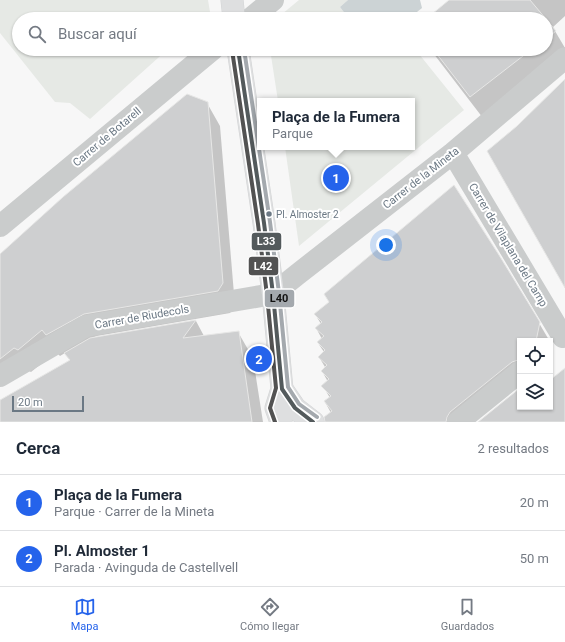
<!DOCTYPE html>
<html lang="es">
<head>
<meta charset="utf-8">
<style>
	body { margin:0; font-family:Roboto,sans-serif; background:#f6f6f7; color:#1f2937 }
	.controls { position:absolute; right:12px; bottom:12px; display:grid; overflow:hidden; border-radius:0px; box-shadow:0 1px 3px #0004 }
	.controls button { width:36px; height:36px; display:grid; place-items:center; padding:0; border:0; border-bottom:1px solid #e0e1e3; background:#fff; color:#1f2937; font:20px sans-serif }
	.scale { position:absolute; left:12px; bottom:10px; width:72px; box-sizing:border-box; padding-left:4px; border:2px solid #6b7884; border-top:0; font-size:11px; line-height:14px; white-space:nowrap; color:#6b7884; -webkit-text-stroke:3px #fff; paint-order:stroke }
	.you { position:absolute; left:386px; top:245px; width:14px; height:14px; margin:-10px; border:3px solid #fff; border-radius:50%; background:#1a73e8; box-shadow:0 0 0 6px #1a73e833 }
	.badge { display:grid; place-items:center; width:26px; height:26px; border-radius:50%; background:#2563eb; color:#fff; font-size:13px; font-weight:700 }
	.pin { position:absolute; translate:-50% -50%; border:2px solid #fff; box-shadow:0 1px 4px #0006 }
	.popup { position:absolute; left:257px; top:98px; width:158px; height:52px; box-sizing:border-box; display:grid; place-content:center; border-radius:0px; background:#fff; filter:drop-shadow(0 1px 3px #0005); font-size:13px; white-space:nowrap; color:#747a83 }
	.popup b { font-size:15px; color:#1f2937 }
	.popup::after { content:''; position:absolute; left:50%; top:100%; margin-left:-8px; border:8px solid transparent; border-top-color:#fff }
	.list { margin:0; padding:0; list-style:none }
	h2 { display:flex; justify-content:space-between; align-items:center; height:52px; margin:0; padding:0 16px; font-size:17px }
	h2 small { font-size:13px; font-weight:400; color:#747a83 }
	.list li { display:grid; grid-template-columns:26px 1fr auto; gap:12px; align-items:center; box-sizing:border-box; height:56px; padding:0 16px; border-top:1px solid #e0e1e3 }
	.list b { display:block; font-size:15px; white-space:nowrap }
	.list p { margin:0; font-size:13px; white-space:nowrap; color:#747a83 }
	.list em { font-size:13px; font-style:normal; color:#747a83 }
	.icon { flex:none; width:22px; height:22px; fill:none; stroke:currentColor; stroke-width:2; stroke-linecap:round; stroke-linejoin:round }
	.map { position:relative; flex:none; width:565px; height:422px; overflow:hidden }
	.search { position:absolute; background:#fff; box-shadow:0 1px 3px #0004; left:12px; right:12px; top:12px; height:44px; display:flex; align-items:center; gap:10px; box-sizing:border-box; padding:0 14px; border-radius:22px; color:#747a83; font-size:15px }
	.sheet { height:164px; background:#fff }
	nav { display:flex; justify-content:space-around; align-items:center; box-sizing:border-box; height:56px; border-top:1px solid #e0e1e3; background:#fff; font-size:11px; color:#747a83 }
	nav a { display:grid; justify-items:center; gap:2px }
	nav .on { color:#2563eb }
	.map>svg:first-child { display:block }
	.green { fill:#e6e9e5 }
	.water { fill:#ccd3d5 }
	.shadow { fill:#0003 }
	.building { fill:#cecfd0; stroke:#e7e7e6 }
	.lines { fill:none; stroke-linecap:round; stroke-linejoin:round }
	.secondary-casing { stroke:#d3d4d5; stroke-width:23 }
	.street { stroke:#cacccc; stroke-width:22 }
	.secondary { stroke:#dedfe0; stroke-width:22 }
	.bus-1-casing { stroke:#fff; stroke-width:7 }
	.bus-2-casing { stroke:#fff; stroke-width:7 }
	.bus-3-casing { stroke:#fff; stroke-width:7 }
	.bus-1 { stroke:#535a5c; stroke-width:4 }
	.bus-2 { stroke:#525252; stroke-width:4 }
	.bus-3 { stroke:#a4a9ae; stroke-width:4 }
	.bus-dot { fill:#6b7884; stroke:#fff; stroke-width:1.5 }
	.labels { text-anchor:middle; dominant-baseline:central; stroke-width:4; stroke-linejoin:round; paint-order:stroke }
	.bus-label { font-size:10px; fill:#6b7884; stroke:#fff; text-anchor:start }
	.street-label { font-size:11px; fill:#6b7884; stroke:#fff }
	.line-badge { stroke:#fff; stroke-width:1.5 }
	.badge-label { font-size:11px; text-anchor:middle; font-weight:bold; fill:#fff }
	.pale-badge-label { font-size:11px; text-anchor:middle; font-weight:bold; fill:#111 }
</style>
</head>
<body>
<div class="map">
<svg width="565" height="422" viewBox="0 0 565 422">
	<rect width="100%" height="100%" fill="#f7f7f7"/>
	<path class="green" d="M0,0H208L210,12L202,19H19V49H168L90,119L70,103L55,102L0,33Z
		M299,0H348L340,7L349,19H276Z
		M270,49H415L464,110L299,246L285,147H412V101H278Z"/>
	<path class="water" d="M348,0H420L422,8L408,19H349L340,7Z"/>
	<path class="shadow" d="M451,0H565V16L552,28L555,31L565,48L486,122L430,49H546V19H427Z
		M207,103L220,126L235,306L230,313L97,336L92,338L196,321L204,336L238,332L253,358L263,422H0V402L70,361L65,353L60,356L56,352L31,372L27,370L0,386V255Z
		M315,314L539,323L549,340L548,341H520V380L468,422H331V413L325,402L330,398L323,386L328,382L322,371L325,367L319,357L324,352L318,343L322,339L316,328L321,324Z"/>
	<path class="building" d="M449,0H530L546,19H426Z
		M546,19L556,31L546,39Z
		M433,49H532L470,97Z
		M565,79V288L487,151L517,126Z
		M187,94L208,102L223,283L218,291L84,314L46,335L42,330L18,350L14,348L0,359V254L63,197Z
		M454,185L499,255L540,322L536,341H520V360H518L512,362L450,412L447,417L446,422H325L324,417L332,411L324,401L331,396L321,386L329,379L321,371L327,365L318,357L325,350L317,342L324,336L315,328L322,322L314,314L329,302L324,294Z
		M196,320L183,338L239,331L252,422H0V400L70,360L64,353L90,338Z
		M565,368V422H478L520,388V407H550V380Z"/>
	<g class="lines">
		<g class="secondary-casing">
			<path id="secondary" d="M232,0L234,19
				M238,49L264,223L273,294L282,389L276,408L281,422
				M282,389L295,408L313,422"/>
		</g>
		<path class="street" d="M250,19L273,0
			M453,153L563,337
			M0,226L213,49
			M0,376L86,326L273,294L298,274L453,153L565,58
			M458,422L520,372"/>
		<use href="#secondary" class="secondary"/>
		<g class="bus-1-casing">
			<path id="bus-1" d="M238,49L264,223L273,294L282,389L295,408L313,422"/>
		</g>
		<g class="bus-2-casing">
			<path id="bus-2" d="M232,50L258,224L267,295L276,388L270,408L275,422"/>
		</g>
		<g class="bus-3-casing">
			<path id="bus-3" d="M244,49L270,222L279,293L288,387L299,404L317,417"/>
		</g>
		<use href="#bus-1" class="bus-1"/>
		<use href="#bus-2" class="bus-2"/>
		<use href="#bus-3" class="bus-3"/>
	</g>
	<circle class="bus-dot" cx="269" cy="214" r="3.5"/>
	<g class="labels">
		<g class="bus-label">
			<text x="276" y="214">Pl. Almoster 2</text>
		</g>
		<g class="street-label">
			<text transform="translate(107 137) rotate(-40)">Carrer de Botarell</text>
			<text transform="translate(421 178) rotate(-38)">Carrer de la Mineta</text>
			<text transform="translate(508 245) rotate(59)">Carrer de Vilaplana del Camp</text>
			<text transform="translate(142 317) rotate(-10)">Carrer de Riudecols</text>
		</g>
	</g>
	<g class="line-badge">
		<rect x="251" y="232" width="31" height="19" rx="4" fill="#535a5c"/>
		<rect x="248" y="256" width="31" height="20" rx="4" fill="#525252"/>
		<rect x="264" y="289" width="31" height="19" rx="4" fill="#a4a9ae"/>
	</g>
	<g class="badge-label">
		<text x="266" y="245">L33</text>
		<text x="263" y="270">L42</text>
	</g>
	<g class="pale-badge-label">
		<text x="279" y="302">L40</text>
	</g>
</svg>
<div class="controls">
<button><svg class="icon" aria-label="locate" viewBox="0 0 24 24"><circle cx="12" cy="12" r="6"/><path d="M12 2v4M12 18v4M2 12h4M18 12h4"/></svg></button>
<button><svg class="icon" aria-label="layers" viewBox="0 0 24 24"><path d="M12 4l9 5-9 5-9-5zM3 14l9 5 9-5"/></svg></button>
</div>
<div class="scale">20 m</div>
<div class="you"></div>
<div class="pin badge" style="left:336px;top:178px">1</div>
<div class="popup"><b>Plaça de la Fumera</b>Parque</div>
<div class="pin badge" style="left:259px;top:359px">2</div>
<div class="search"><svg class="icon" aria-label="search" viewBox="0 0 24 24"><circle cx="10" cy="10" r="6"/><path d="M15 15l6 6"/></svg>Buscar aquí</div>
</div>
<section class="sheet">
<h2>Cerca<small>2 resultados</small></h2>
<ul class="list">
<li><span class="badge">1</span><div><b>Plaça de la Fumera</b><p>Parque · Carrer de la Mineta</p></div><em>20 m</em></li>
<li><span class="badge">2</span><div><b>Pl. Almoster 1</b><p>Parada · Avinguda de Castellvell</p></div><em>50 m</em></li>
</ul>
</section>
<nav>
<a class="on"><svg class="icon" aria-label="map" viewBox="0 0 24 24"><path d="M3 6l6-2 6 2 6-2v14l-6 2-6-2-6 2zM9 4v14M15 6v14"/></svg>Mapa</a>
<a><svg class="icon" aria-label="directions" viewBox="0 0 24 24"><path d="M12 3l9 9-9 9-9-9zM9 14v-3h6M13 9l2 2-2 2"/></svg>Cómo llegar</a>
<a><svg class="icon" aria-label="saved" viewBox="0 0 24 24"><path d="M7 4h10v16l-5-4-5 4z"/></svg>Guardados</a>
</nav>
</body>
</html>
